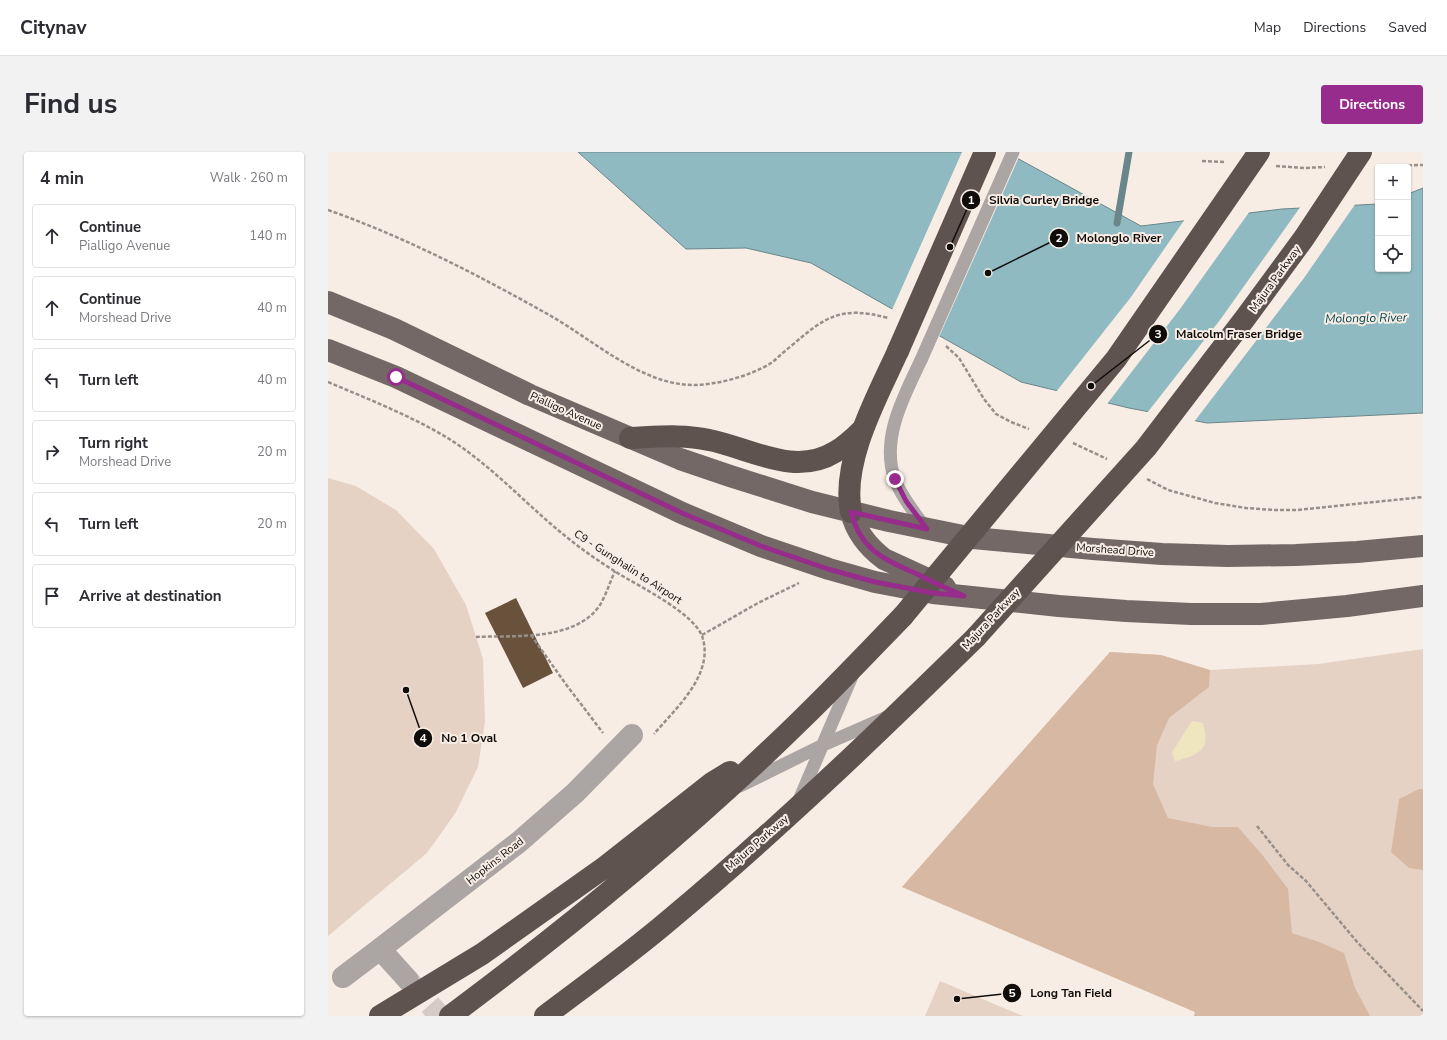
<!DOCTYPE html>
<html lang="en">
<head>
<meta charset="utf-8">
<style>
	body { margin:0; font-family:"Nunito Sans",sans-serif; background:#f2f2f3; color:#2b2b33 }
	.controls { position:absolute; right:12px; top:12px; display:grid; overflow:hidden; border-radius:4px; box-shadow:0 1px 3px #0004 }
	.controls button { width:36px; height:36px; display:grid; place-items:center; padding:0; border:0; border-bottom:1px solid #e1e1e2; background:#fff; color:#2b2b33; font:20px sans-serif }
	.stop { position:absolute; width:12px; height:12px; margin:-9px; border:3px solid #982c8d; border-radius:50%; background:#fff }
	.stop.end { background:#982c8d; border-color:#fff; box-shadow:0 1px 4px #0008 }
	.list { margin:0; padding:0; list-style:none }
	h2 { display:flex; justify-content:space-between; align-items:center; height:52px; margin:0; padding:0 16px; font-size:17px }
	h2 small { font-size:13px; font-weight:400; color:#7c7c81 }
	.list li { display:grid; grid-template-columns:26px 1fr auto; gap:12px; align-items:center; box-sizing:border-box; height:64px; margin:0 8px 8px; padding:0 8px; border:1px solid #e1e1e2; border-radius:4px }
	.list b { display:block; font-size:15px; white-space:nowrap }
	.list p { margin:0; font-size:13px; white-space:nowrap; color:#7c7c81 }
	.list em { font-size:13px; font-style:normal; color:#7c7c81 }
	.icon { flex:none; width:22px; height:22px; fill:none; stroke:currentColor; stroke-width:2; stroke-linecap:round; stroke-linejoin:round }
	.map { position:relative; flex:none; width:1095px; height:864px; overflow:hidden; border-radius:4px }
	header { display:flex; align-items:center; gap:24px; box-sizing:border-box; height:56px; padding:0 20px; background:#fff; border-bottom:1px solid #e1e1e2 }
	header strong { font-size:19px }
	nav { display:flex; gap:22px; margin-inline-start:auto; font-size:14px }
	.intro { display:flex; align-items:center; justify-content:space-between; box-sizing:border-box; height:96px; padding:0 24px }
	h1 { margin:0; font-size:28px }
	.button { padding:10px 18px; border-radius:4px; background:#982c8d; color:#fff; font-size:14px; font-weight:700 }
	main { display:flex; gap:24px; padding:0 24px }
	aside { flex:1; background:#fff; border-radius:4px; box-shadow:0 1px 3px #0004 }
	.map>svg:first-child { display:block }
	.green { fill:#e5d2c4 }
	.forest { fill:#d7b9a3 }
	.sand { fill:#efe6c0 }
	.water { fill:#8fbac1; stroke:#69868a }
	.pier { fill:#f8ede5 }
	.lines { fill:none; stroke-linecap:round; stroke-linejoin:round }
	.stream { stroke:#69868a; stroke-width:7 }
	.building { fill:#69523b }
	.minor-tunnel { stroke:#d5cbc4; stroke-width:22; stroke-dasharray:22 11; stroke-linecap:butt }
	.path { stroke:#978f89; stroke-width:2.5; stroke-dasharray:4 2; stroke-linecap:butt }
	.service { stroke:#aba5a4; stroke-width:13 }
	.minor { stroke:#aba5a4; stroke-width:22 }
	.primary { stroke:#736866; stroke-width:22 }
	.motorway { stroke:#5f5350; stroke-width:22 }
	.service-bridge { stroke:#aba5a4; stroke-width:13 }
	.motorway-bridge { stroke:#5f5350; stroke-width:22 }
	.route { stroke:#982c8d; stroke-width:5 }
	.labels { text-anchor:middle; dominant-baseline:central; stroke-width:4; stroke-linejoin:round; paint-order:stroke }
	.street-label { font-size:11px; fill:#100c09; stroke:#f8ede5 }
	.water-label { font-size:12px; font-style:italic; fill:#01454d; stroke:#f8ede5 }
	.leader { fill:none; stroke:#100c09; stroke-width:1.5 }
	.callout-dot { fill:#100c09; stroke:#f8ede5; stroke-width:1.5 }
	.mark-label { font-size:12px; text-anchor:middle; font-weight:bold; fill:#fff }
	.callout-label { font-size:12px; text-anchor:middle; font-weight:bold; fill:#100c09; stroke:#f8ede5; stroke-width:4; stroke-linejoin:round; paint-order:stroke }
</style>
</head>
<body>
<header>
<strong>Citynav</strong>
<nav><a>Map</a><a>Directions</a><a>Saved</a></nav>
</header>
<div class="intro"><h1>Find us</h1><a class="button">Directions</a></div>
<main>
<aside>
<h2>4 min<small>Walk · 260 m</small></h2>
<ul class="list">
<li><svg class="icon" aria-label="ahead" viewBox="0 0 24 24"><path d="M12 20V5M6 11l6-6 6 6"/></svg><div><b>Continue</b><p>Pialligo Avenue</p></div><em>140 m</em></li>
<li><svg class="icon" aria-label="ahead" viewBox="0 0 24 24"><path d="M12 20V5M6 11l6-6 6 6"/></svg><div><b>Continue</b><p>Morshead Drive</p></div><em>40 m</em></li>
<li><svg class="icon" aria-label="left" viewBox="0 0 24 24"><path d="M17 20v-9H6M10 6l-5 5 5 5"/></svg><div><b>Turn left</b></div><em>40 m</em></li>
<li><svg class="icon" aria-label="right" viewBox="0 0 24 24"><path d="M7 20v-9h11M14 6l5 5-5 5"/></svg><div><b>Turn right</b><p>Morshead Drive</p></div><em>20 m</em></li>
<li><svg class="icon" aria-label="left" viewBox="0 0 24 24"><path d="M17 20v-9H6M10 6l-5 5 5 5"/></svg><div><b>Turn left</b></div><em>20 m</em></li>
<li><svg class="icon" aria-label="arrive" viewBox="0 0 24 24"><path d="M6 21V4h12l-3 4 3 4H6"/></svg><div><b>Arrive at destination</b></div></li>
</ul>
</aside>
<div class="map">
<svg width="1095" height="864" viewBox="0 0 1095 864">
	<rect width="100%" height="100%" fill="#f8ede5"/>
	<path class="green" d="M0,326L28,334L68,358L106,397L138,453L155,507L157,570L150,615L128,660L99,701L0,784Z
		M1095,497V864H866L867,860L574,735L782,500L833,503L882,518L990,512Z
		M612,829L695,864H597Z"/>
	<path class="forest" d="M782,500L833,503L882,518L881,535L841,566L829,593L825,632L840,666L884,675H910L936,705L960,737L964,781L991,790L1016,801L1027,836L1042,864H866L867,860L574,735Z
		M1091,637H1095V718L1081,716L1063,700L1071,647Z"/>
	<path class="sand" d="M864,569L875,571C876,578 880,587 876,594C871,603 856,607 847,609L844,600Z"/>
	<path class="water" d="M250,0H678L813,74L954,57L1050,52V117H1080V42L1095,36V261L879,271L801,256L693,230L483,111L418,96L358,97Z"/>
	<path class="pier" d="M634,0H682L691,5L611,185L564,158Z
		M1028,51L976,126L866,270L819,261L892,168L973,54Z
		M922,59L852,157L779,252L728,240L803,145L857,67Z"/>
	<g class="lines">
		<path class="stream" d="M789,71L801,0"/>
	</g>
	<path class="building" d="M188,446L225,521L195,536L157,461Z"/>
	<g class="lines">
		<path class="minor-tunnel" d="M80,828L112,864"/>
		<path class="path" d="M874,9L897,10
			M948,14L976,16L997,15
			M1050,14L1095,13
			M0,58C77,85 152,124 223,164C265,188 314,233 365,233C388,233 423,224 443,211C449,207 455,200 462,195C497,165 512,153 560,166
			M618,194L631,206L656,247L668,262L683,270L701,277
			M0,230C40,247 81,263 118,285C164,313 199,354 241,387C256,399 272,410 288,420C310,434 369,462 375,487C385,524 347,557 326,582
			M745,291L779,307
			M819,327L840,338L887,351L918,356L946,358H969L1095,345
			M203,483L237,531L275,581
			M374,483L430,451L471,431
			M148,485C186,483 247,490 272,453C278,443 282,430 287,419
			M929,674L960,713L978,729L1030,791L1095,859"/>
		<path class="service" d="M593,208C576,244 552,287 567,328C574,346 587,361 598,377
			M412,634L495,593L559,565
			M471,648L525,522"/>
		<path class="minor" d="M15,825L52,797
			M80,828L52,797L191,690L247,641L304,583"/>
		<path class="primary" d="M0,150L66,177L202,243L352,307L402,324L484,350L561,369L645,386L765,397L834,402L900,404L968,403L1029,400L1095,394
			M0,198L68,225L354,361L433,394L501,417L547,430L605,441L731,454L798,459L863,462H933L1019,454L1095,444
			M523,360C528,380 540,395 556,407L617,435"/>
		<path class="motorway" d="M302,286C328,285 355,282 381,288C422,296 466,325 507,300C518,294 526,286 535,277
			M523,360C513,309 549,245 570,199
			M52,864L154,802L277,715L384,631L402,620
			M122,864C246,772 365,674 475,566C509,533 542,498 575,464
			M217,864C258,833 300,803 339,770C447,680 548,583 648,485"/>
		<path class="service-bridge" d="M593,208L685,0"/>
		<path class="motorway-bridge" d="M570,199L657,0
			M575,464L788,207L931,0
			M648,485L818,296L918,165L976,86L1033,0"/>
	</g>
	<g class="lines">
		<path class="route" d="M68,225L354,361L433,394L500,417L547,430L605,441L636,444C620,437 604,430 589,422C556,407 533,399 523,360L599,377L578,349L567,327"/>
	</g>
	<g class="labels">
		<g class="street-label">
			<text transform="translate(947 127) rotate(-54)">Majura Parkway</text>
			<text transform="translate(238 259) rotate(24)">Pialligo Avenue</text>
			<text transform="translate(787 398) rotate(4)">Morshead Drive</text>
			<text transform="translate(300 415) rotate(33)">C9 - Gunghalin to Airport</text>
			<text transform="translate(663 467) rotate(-47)">Majura Parkway</text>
			<text transform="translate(429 691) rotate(-41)">Majura Parkway</text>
			<text transform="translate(167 709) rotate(-38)">Hopkins Road</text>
		</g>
		<g class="water-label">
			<text transform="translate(1038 166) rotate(-1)">Molonglo River</text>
		</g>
	</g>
	<path class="leader" d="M622 95L643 48M660 121L731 86M763 234L830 182M78 538L95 586M629 847L684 841"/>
	<g class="callout-dot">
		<circle cx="622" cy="95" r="4"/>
		<circle cx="660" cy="121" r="4"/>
		<circle cx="763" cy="234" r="4"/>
		<circle cx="78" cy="538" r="4"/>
		<circle cx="629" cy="847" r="4"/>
		<circle cx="643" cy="48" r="10"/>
		<circle cx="731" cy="86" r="10"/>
		<circle cx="830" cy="182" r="10"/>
		<circle cx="95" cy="586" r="10"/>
		<circle cx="684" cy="841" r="10"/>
	</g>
	<g class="mark-label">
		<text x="643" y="52">1</text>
		<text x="731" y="90">2</text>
		<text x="830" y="186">3</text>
		<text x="95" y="590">4</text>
		<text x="684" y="845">5</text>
	</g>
	<g class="callout-label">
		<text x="716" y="52">Silvia Curley Bridge</text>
		<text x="791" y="90">Molonglo River</text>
		<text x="911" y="186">Malcolm Fraser Bridge</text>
		<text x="141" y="590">No 1 Oval</text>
		<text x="743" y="845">Long Tan Field</text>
	</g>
</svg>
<div class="controls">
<button>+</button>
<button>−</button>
<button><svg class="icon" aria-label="locate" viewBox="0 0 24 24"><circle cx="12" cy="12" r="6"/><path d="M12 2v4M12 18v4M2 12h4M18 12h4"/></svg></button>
</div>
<div class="stop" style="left:68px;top:225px"></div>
<div class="stop end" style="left:567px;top:327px"></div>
</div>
</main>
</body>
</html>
